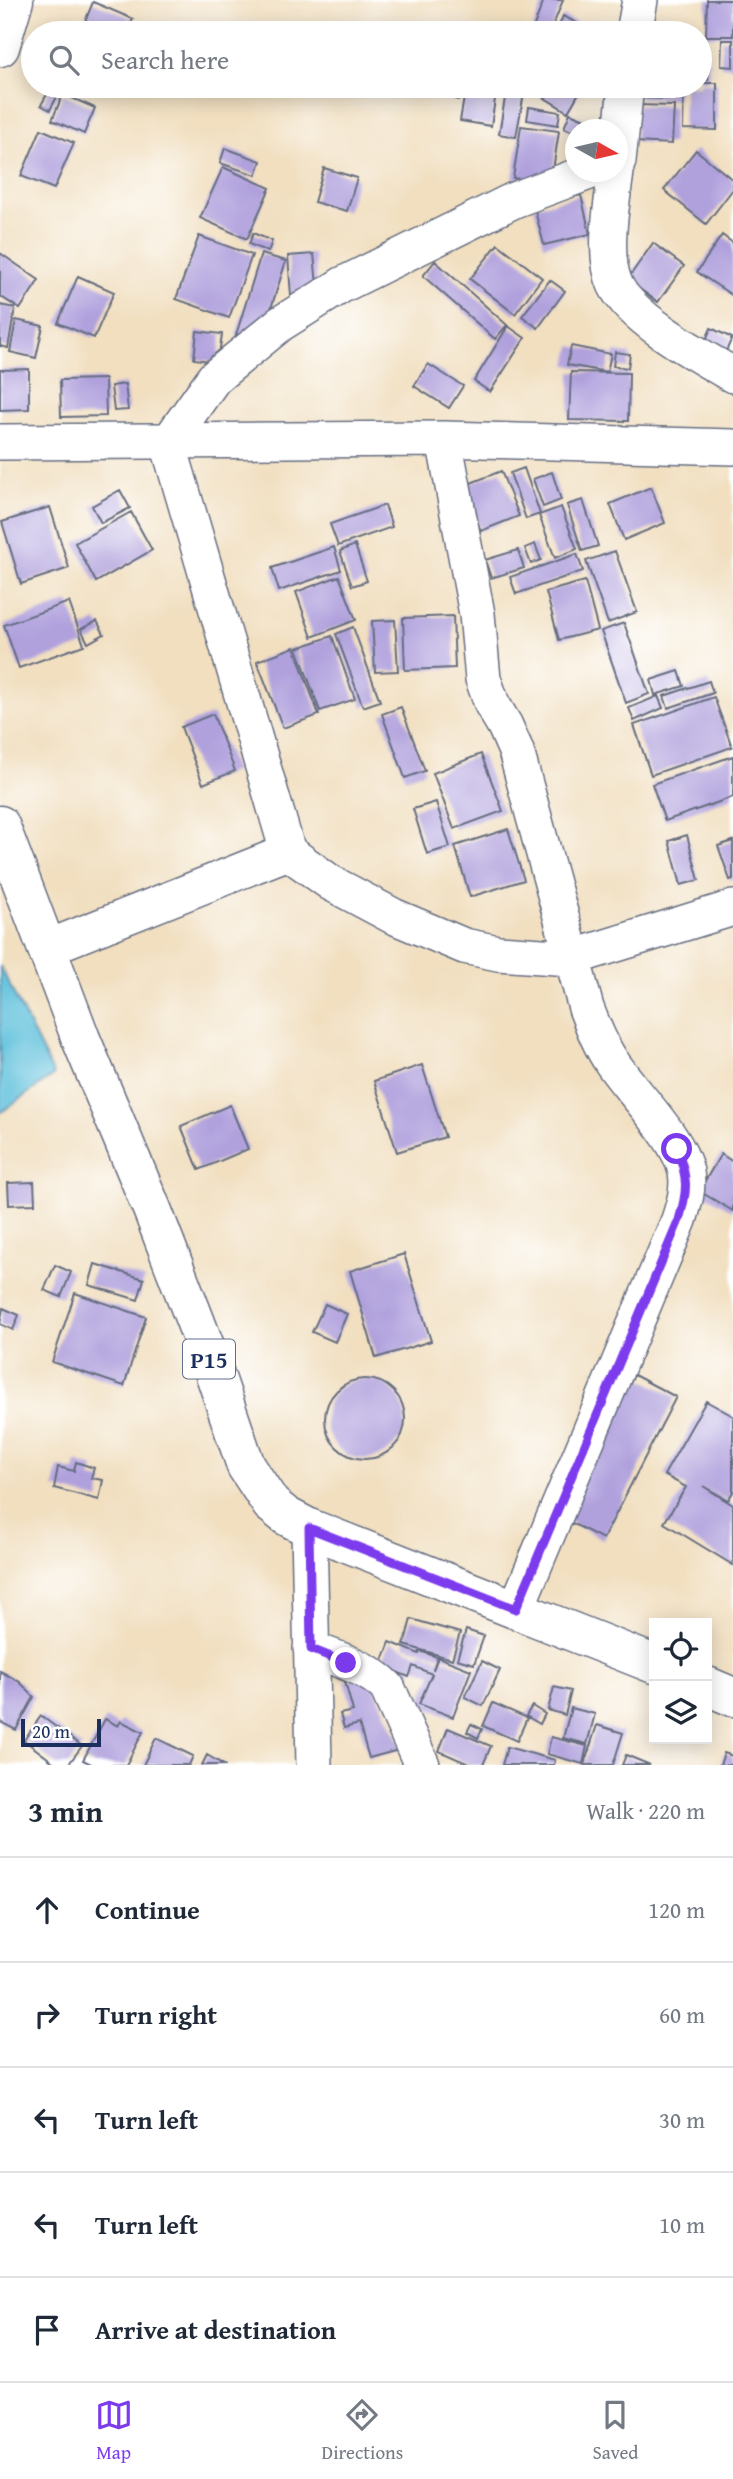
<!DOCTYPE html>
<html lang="en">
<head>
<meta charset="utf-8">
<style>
	body { margin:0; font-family:"Gentium Book Plus",serif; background:#f6f6f7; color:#1f2937 }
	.controls { position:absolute; right:21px; bottom:21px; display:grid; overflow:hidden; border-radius:0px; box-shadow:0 4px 18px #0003 }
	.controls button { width:63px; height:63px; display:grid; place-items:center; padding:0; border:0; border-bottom:2px solid #e0e1e3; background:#fff; color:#1f2937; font:35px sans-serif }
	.compass { position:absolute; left:565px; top:119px; width:63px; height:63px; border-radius:50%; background:#fff; box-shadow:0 4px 18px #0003; rotate:98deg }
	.scale { position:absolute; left:21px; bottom:18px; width:80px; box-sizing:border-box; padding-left:7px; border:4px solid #1b2f5e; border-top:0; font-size:19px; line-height:24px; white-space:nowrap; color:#1b2f5e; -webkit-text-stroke:5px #fff; paint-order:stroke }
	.stop { position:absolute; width:21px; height:21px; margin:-16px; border:5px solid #7c3aed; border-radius:50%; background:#fff }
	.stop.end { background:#7c3aed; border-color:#fff; box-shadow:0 2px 7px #0008 }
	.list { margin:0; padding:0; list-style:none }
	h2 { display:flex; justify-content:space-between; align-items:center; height:91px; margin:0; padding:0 28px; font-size:30px }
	h2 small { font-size:23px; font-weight:400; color:#747a83 }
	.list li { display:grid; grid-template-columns:46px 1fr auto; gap:21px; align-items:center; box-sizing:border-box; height:105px; padding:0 28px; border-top:2px solid #e0e1e3 }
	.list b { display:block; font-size:26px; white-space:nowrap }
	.list em { font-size:23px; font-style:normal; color:#747a83 }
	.icon { flex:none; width:38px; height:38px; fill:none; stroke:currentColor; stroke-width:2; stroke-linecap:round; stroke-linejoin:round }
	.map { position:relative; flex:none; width:733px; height:1765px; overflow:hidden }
	.search { position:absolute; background:#fff; box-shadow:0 4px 18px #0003; left:21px; right:21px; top:21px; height:77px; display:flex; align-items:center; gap:18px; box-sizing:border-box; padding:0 24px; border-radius:38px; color:#747a83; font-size:26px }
	.sheet { height:616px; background:#fff }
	nav { display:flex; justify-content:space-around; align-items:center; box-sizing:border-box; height:98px; border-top:2px solid #e0e1e3; background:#fff; font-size:19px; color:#747a83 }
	nav a { display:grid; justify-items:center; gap:4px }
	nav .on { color:#7c3aed }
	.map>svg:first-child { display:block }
	.water { fill:#5dc0db; stroke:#3c789c; stroke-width:2 }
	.building { fill:#b0a1dd }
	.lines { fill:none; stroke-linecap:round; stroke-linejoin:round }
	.minor-casing { stroke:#666d80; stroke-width:38 }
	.major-casing { stroke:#666d80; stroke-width:41 }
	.minor { stroke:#fff; stroke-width:35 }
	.major { stroke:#fff; stroke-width:38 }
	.route { stroke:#7c3aed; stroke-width:9 }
	.labels { text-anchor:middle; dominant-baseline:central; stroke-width:5; stroke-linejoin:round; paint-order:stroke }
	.shield { fill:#fff; stroke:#5f6d8e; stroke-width:2 }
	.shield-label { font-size:23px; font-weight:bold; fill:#1b2f5e }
</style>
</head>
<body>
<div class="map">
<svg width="733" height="1765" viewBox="0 0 733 1765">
	<rect width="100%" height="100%" fill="#fff"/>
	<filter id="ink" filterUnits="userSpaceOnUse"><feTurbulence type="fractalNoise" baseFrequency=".0143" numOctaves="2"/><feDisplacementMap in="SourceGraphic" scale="14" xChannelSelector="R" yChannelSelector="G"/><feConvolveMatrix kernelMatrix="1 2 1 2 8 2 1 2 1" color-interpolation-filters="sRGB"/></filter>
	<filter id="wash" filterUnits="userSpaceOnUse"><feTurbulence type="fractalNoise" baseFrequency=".00686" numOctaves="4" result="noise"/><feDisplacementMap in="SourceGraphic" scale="28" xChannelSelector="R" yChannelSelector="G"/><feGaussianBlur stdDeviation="1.57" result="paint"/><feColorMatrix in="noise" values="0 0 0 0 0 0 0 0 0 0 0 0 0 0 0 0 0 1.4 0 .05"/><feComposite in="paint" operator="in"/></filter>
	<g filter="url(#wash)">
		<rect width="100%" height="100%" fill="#f1dfc0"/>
		<path class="water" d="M0,966L54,1075L0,1113Z"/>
		<g id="blocks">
			<path class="building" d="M544,0H563L550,33H531Z
				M707,0H733V36H706Z
				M93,2L133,19L127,33H93L82,29Z
				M563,16L579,24L575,33H556Z
				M583,24L603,33H579Z
				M722,40H733V67L721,66Z
				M700,60H709L708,80H700Z
				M700,83H717V130L683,129L684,86H700Z
				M441,86H463L459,100L439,94Z
				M466,86H497L491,126L460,121Z
				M507,86L525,88L516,137L499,134Z
				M532,86H583L568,112L530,89Z
				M640,86H678L677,99L640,98Z
				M50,89L59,93L50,110L41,105Z
				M63,94L95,108L84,134L52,120Z
				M637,105L674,106L672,144L635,142Z
				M529,107L560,112L558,125L527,120Z
				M570,113L604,127L602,130H576V133L564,128Z
				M521,126L559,131L551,183L513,178Z
				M41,129L74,143L54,189L21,176Z
				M225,148L261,161L256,175L220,163Z
				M696,150L733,180V189L706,224L664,190Z
				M223,167L270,188L247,239L200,218Z
				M324,168L357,178L347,211L314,202Z
				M581,195L590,234L544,245L534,207Z
				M253,233L272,241L268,252L249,244Z
				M722,235L733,243V296L697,272Z
				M199,236L252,255L229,318L176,299Z
				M653,243L684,266L658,302L627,280Z
				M498,244L542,278L515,314L470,279Z
				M0,253L39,280L20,309L0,296Z
				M261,254L286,261L260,343L236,335Z
				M314,254L319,307L292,309L288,256Z
				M435,261L507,325L495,339L423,276Z
				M78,276L114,292L94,338L58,323Z
				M550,280L565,291L538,328L522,316Z
				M0,305L15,308L8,348L0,346Z
				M16,320L43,326L36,358L10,352Z
				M508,326L525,338L490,392L474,381Z
				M711,328L732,338L723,358L702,349Z
				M197,331L222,334L218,362L194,359Z
				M571,346L611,354L607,372L567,365Z
				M615,352L630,354L628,368L613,366Z
				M428,364L463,386L449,408L414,386Z
				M29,369V409L0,410V370Z
				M571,372L629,373L628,421L569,420Z
				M105,379L106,416L61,417L60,380Z
				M125,384L128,410L114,411L111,386Z
				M524,468L540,514L526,519L510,473Z
				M501,471L519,516L481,531L463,486Z
				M552,472L561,500L543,507L533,479Z
				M651,487L665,523L624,540L610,504Z
				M120,490L130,508L101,523L92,506Z
				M583,500L598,546L582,551L567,505Z
				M385,505L392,527L338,546L330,524Z
				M50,507L69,568L21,584L2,522Z
				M561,507L577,549L555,558L539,515Z
				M131,512L152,550L96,582L75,543Z
				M535,544L541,560L531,564L525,548Z
				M355,545L367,581L352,586L340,551Z
				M334,547L341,570L279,591L272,568Z
				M518,550L524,568L491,578L485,560Z
				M615,551L637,612L608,623L586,561Z
				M577,554L583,571L516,594L510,577Z
				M339,576L356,620L312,637L296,592Z
				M585,581L598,630L559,640L546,592Z
				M69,602L84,645L19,668L4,625Z
				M453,616L455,668L405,670L403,618Z
				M395,620L398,671L375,672L372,621Z
				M97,621L104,634L88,643L81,629Z
				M624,623L649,694L626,703L601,631Z
				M353,627L380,701L363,707L336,634Z
				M332,636L355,699L320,711L297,648Z
				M294,647L319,715L283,728L257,661Z
				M679,671L684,686L655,695L651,680Z
				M709,681L713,693L668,708L664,696Z
				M658,696L663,708L634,721L629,708Z
				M714,697L732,747L651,775L634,725Z
				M401,707L425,771L405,778L382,714Z
				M213,714L235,771L203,784L181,727Z
				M481,754L503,811L454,829L433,773Z
				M733,756V797L665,821L652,784Z
				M436,802L450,847L427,854L413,809Z
				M508,829L524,880L470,897L455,846Z
				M687,835L699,880L681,885L669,841Z
				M733,841V879L730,880L718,846Z
				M422,1065L445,1137L397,1152L374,1081Z
				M230,1105L248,1149L199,1170L181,1126Z
				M721,1154L733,1162V1211L699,1191Z
				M34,1182L35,1204L9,1205L8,1183Z
				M404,1254L431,1341L376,1358L350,1271Z
				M95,1264L144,1279L138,1300L89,1285Z
				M55,1265L71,1272L61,1297L44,1290Z
				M75,1293L146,1317L124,1386L52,1362Z
				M325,1304L347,1314L335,1342L312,1332Z
				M3,1308L19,1315L13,1330L0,1324Z
				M634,1375L676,1397L603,1539L562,1518Z
				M325 1419a40 40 0 1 1 80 0a40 40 0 1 1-80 0Z
				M706,1401L733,1416V1492L728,1500L703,1486L733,1505V1565L664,1523L686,1487L664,1475Z
				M76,1462L94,1468L91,1478L103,1480L99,1500L54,1488L58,1467L74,1471Z
				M411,1619L460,1633L452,1659L404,1645Z
				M466,1630L484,1636L474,1664L457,1659Z
				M390,1642L419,1654L420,1651L437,1657L433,1670L438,1657L471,1670L453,1717L419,1704L432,1674L413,1666L409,1677L381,1666Z
				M482,1661L500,1670L483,1706L465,1697Z
				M0,1671L20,1682L34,1697L16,1730L0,1722Z
				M369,1675L402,1749L369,1758L359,1724L344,1728L340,1714L353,1711L345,1682Z
				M554,1687L571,1691L565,1715L548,1710Z
				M493,1703L527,1718L517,1741L483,1726Z
				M532,1706L545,1714L540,1724L526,1716Z
				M571,1708L595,1714L587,1744L563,1738Z
				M41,1716L82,1746L68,1765H57L24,1740Z
				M105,1719L118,1726L121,1721L143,1732L126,1765H93L83,1760Z
				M471,1724L482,1729L478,1738L467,1732Z
				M597,1725L623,1733L613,1765H584Z
				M448,1728L491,1746L483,1765H471L439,1751Z
				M551,1737L587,1746L583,1764L547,1754Z
				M156,1738L193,1756L189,1765H143Z
				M507,1747L555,1760L554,1765H502Z
				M724,1753L733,1756V1765H720Z
				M207,1755L224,1765H202Z
				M626,1755L650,1765H622Z"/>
		</g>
	</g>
	<g filter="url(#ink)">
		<use href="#blocks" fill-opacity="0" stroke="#666d80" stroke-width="2"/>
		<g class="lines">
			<g class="minor-casing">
				<path id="minor" d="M634,33L640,0
					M618,161L626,86
					M589,172L514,200L342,285L280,324L214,378L168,443L288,852L331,883L393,916L464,946L498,953L571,958L733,908
					M616,172C612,203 602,254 615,284C631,319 700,356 733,375
					M444,439L477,614L483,679L492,704L505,726L516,751L586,1008C593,1026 600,1045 611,1061C632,1093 679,1137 686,1172C689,1189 684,1204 679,1220L516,1609
					M0,442L444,439L733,447
					M47,948L288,852
					M309,1528L314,1765
					M311,1649C337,1659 367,1667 387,1687L422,1765"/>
			</g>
			<g class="major-casing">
				<path id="major" d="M0,47L14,0
					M0,825L81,1039L152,1209L208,1354L246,1466L271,1504L286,1516L309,1528L654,1664
					M707,1686L733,1697"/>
			</g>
			<use href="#minor" class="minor"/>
			<use href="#major" class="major"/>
		</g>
	</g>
	<g class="lines" filter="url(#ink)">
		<path class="route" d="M346,1663L311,1649L309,1528L516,1609L679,1220C688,1190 688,1178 677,1149"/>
	</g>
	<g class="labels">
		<rect class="shield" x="183" y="1339.5" width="52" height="39" rx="5"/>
		<g class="shield-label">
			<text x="209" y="1359">P15</text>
		</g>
	</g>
</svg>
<div class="controls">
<button><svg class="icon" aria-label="locate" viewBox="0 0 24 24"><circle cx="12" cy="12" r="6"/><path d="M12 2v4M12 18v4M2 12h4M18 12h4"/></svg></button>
<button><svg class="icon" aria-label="layers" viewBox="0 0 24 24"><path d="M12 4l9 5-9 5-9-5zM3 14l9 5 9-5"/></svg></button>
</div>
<svg class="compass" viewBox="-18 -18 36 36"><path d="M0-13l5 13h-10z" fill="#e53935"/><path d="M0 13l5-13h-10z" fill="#747a83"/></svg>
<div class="scale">20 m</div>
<div class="stop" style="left:677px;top:1149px"></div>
<div class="stop end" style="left:346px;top:1663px"></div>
<div class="search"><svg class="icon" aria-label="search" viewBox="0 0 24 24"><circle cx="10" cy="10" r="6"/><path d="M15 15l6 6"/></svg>Search here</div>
</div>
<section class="sheet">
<h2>3 min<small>Walk · 220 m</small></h2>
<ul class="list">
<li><svg class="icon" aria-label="ahead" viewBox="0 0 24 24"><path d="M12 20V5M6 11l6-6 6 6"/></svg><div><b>Continue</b></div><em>120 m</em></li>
<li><svg class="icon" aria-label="right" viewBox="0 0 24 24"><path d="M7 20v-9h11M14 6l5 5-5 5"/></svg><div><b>Turn right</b></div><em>60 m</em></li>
<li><svg class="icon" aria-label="left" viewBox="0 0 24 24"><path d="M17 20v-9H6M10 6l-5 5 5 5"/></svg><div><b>Turn left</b></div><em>30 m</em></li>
<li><svg class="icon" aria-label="left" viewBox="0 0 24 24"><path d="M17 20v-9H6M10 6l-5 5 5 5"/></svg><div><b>Turn left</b></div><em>10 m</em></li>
<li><svg class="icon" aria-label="arrive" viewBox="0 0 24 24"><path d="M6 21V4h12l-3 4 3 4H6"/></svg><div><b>Arrive at destination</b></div></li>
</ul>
</section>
<nav>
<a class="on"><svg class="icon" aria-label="map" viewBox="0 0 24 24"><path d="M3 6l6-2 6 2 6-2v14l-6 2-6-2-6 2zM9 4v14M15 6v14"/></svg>Map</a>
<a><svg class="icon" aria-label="directions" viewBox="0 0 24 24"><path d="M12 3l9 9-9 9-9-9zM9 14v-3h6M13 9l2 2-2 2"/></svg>Directions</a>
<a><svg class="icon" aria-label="saved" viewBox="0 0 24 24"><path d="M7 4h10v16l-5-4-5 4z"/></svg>Saved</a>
</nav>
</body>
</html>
